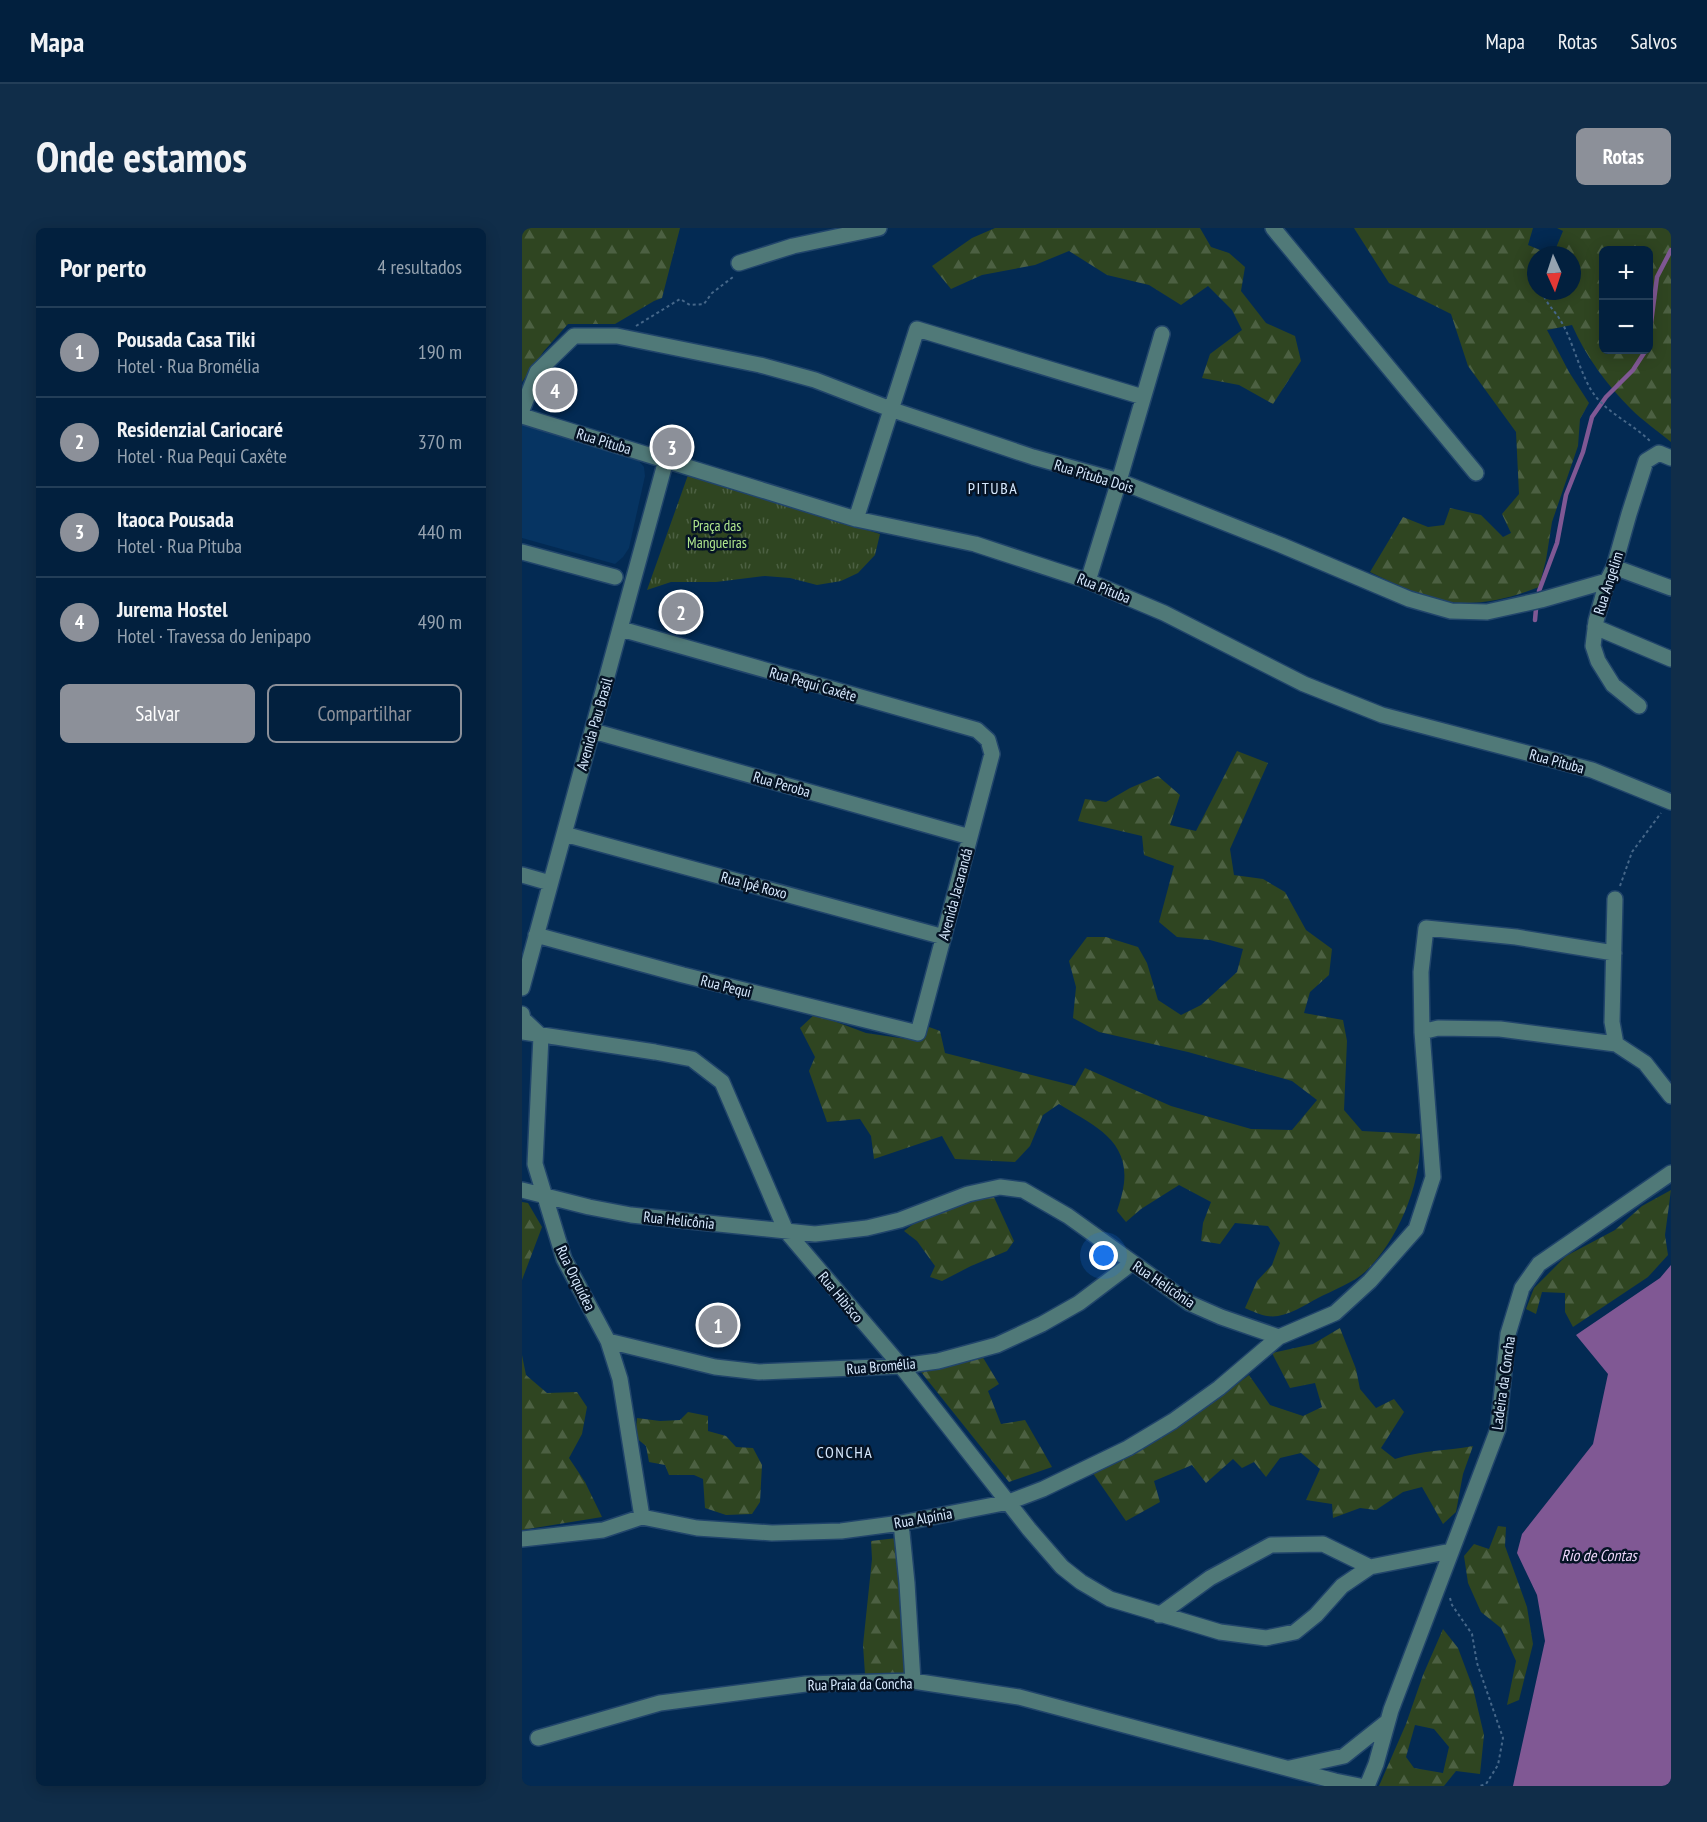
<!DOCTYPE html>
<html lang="pt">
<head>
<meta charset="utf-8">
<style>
	body { margin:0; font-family:"PT Sans Narrow",sans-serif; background:#102d49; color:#f1f3f6 }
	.controls { position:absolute; right:18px; top:18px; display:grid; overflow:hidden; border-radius:9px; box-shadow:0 3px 15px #0003 }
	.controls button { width:54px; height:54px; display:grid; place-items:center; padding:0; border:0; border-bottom:2px solid #233e58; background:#02203e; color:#f1f3f6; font:30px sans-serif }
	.compass { position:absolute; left:1005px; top:18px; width:54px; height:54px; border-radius:50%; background:#02203e; box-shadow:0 3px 15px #0003; rotate:177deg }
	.you { position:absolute; left:582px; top:1028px; width:21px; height:21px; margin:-15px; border:4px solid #fff; border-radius:50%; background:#1a73e8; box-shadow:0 0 0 9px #1a73e833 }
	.badge { display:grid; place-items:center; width:39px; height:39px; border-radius:50%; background:#8c9099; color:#fff; font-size:20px; font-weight:700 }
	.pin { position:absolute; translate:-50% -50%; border:3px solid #fff; box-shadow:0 2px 6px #0006 }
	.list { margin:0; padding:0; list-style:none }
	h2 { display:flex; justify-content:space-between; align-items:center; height:78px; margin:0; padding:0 24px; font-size:26px }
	h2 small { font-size:20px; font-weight:400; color:#96a3b0 }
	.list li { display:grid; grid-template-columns:39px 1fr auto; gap:18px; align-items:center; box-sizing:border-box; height:90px; padding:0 24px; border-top:2px solid #233e58 }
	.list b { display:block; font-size:22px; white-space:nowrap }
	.list p { margin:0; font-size:20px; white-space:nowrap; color:#96a3b0 }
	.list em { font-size:20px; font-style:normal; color:#96a3b0 }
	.actions { display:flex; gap:12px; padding:18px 24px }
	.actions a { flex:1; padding:14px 0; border:2px solid #8c9099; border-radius:9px; text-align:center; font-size:21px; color:#8c9099 }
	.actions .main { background:#8c9099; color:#fff }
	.map { position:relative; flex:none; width:1149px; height:1558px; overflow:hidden; border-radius:9px }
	header { display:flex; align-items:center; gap:36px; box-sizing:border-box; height:84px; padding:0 30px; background:#02203e; border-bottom:2px solid #233e58 }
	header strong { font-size:28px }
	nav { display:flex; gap:33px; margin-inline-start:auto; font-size:21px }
	.intro { display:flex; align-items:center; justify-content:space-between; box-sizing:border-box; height:144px; padding:0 36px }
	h1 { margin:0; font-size:42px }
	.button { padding:15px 27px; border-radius:9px; background:#8c9099; color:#fff; font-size:21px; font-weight:700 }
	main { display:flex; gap:36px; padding:0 36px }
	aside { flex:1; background:#02203e; border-radius:9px; box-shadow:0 3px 15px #0003 }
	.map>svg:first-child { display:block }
	.built { fill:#063462 }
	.forest { fill:url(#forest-firs); fill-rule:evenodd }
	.park { fill:url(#park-tufts) }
	.water { fill:#805894 }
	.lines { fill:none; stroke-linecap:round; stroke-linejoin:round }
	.stream { stroke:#805894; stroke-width:4.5 }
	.minor-casing { stroke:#21456b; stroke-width:18 }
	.path { stroke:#466789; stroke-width:2; stroke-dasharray:3 3; stroke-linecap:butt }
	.minor { stroke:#507978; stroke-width:15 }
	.labels { text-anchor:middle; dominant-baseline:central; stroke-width:5; stroke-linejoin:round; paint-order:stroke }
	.street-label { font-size:15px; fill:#d7e9fe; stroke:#051325 }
	.park-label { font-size:15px; fill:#afe68c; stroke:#051325 }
	.neighbourhood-label { font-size:16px; letter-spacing:1.5px; fill:#d7e9fe; stroke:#051325 }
	.water-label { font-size:16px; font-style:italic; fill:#edd6f9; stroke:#051325 }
</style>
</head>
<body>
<header>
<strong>Mapa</strong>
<nav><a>Mapa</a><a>Rotas</a><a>Salvos</a></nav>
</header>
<div class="intro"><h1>Onde estamos</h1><a class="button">Rotas</a></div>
<main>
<aside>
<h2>Por perto<small>4 resultados</small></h2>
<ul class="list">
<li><span class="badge">1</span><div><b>Pousada Casa Tiki</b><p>Hotel · Rua Bromélia</p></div><em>190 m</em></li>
<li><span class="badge">2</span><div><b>Residenzial Cariocaré</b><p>Hotel · Rua Pequi Caxête</p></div><em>370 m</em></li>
<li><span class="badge">3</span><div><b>Itaoca Pousada</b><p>Hotel · Rua Pituba</p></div><em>440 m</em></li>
<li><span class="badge">4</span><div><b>Jurema Hostel</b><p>Hotel · Travessa do Jenipapo</p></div><em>490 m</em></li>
</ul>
<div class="actions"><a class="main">Salvar</a><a>Compartilhar</a></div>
</aside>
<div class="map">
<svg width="1149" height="1558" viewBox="0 0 1149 1558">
	<defs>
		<pattern id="forest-firs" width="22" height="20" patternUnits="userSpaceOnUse" patternTransform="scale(1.5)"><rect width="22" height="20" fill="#2f4521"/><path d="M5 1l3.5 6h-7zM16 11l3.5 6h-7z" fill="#4c6042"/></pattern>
		<pattern id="park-tufts" width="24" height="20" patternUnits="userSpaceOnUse" patternTransform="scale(1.5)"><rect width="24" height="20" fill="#2f4521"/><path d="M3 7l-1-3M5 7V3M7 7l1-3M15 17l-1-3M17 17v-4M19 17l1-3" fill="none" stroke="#4c6042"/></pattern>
	</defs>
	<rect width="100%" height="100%" fill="#032a53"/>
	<path class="built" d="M0,197L116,232L122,239L123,248L107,320L101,329L93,336L0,310Z"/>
	<path class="forest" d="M0,0H158L140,70L132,73L93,96H46L22,123L0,154Z
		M473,0H678L689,19L707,25L723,39L719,63L744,95L773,108L779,133L751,176L717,157L680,150L688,126L720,102L710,82L686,58L659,77L627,57L585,47L547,23L513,37L460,47L429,61L410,38L450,10Z
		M832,0H1011L1006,17L1030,27H1014V63H1050V27H1031L1041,3L1035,0H1149V214C1136,203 1121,193 1109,181C1085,157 1064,129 1050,97L1025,102L1047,144L1067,175L1058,191L1056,218L1030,294L1024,332L1017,359C982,373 944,381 907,370C887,364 867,353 848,344L881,289L906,299L922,297L928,280L959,287L981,309L989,305L980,286L997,266L994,204L946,138L929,86L867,55ZM1082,22H1126V122H1082Z
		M715,523L746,535L708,621L712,647L741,651L763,664L784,702L810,721L807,747L788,764L782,785L821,792L825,813L822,882L840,903L898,906C901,952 877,1011 844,1043C833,1054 809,1063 796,1070C781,1078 762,1091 745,1088C738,1087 730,1083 723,1080L735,1053L750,1037L758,1015L746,998L713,995L698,1016L679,1013L681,995L689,974L657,957L619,981L604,994L595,983C598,974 601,964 602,955C607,910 568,896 537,876L521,887L508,918L493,934L433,931L420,908L352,931L349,908L338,891L305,894L287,843L293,829L278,800L293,786L344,805L398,813L407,799L418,803L423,825L553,858L563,840L649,878L729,901L770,902L795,872L770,853L666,824L577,804L551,790L554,759L547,733L565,709H584L616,719L625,735L636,772L659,787L679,777L715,744L721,721L688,712L655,709L637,694L652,638L622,627L620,608L556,593L563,571L584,574L608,560L636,548L658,567L648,597L674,603Z
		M1149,962L1143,1007L1146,1027L1126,1049L1051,1099L1043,1084V1065L1020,1064L1014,1086L1004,1081L1012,1060L1044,1028L1093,1002L1120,978Z
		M471,967L492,1013L485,1023L449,1038L420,1053L408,1049L413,1038L395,1013L382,1003C407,983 440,975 471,967Z
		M0,974L6,975L20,999L0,1052Z
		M818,1100L834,1141L838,1161L854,1180L872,1171L882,1184L859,1220L873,1231C901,1222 923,1223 951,1218L941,1246L934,1284L921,1296L900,1259L881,1264L854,1282L838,1280L811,1290L810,1276L784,1272L798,1241L779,1225L758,1230L744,1249L732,1234L720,1240L711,1231L684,1255L670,1237L632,1253L638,1274L604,1293L570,1244L615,1223L683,1180L727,1147L748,1177L781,1188L800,1179L793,1155L768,1160L750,1125L791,1116Z
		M0,1127L4,1147L25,1165L55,1164L65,1179L60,1206L47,1230L63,1254L80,1289L0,1302Z
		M460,1128L477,1156L466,1163L479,1196L503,1192L530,1239L487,1254L399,1144Z
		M166,1184L186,1188V1203L204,1208L214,1219L231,1220L240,1237L238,1274L230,1286L204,1287L183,1280L181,1251L172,1247H147L143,1237L127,1234L124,1218L113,1209L115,1190L138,1193L158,1192Z
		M976,1298L984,1299L983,1318L1005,1379L1011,1416L997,1472L985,1477L994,1433L979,1400L959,1384L946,1355L942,1328L952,1316L967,1321Z
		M375,1310L385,1445L343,1446L341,1417L350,1331L349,1313Z
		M921,1401L936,1420L951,1460L962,1507L958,1546L934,1543L922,1558H857L884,1496L901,1447ZM893,1497L912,1501L927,1519L921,1545L892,1540L884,1529Z"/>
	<path class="park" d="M166,247L358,306L353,327L336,345L319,353L295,357L268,350L243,348L194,354H149L125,362Z"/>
	<path class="water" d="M1149,1037V1558H991L1023,1413L1015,1367L995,1325L1000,1306L1071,1216L1086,1146L1054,1107L1138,1050Z"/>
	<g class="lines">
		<path class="stream" d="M1126,118L1135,49L1149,22
			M1017,363L1035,315L1044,267L1061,224L1070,189L1084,169L1111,142L1124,122
			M1013,392L1014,381"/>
		<g class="minor-casing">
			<path id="minor" d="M751,0L954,245
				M217,35L271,18L357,0
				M0,182L15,144L52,108H95L238,137L293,152L371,182L511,229L597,253L759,317L887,371L929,383L965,384L1019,372L1085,353
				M0,188L334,291L453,316L566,353L642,385L782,456L860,487L1070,542L1149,574
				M334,291L395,101L621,169
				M0,324L93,349
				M1092,339L1149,360
				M566,353L597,253L640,106
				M1073,399L1149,431
				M1117,478L1091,457L1076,433L1071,418L1074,393L1085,353L1092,339L1107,286L1124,233L1137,225L1149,230
				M71,503L448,609
				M42,606L422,709
				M0,647L28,655
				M1093,671L1090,794L1094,816
				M14,707L161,747L396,805L470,526L466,512L455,502L99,401
				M0,760L144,232
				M0,786L1,791L19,808
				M0,804L133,824L170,831L200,854L264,1003L379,1138L507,1301L540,1339L559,1354L588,1371L698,1404L744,1410L773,1404L794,1387L820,1358L848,1339L929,1323
				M900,804L916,800L978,801L1094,816L1123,835L1149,868
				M19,808L13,936L42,1031L86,1113L98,1151L120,1289
				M0,962L67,979L109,987L293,1006L345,1000L378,992L446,966L478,959L501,962L546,988L667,1075L699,1089L757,1109
				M86,1113L193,1139L237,1144L379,1138L416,1133L475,1117L520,1096L557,1075L610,1035
				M379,1295L385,1355L391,1453
				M0,1311L81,1302L120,1289L175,1300L250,1305L319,1303L379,1295L487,1274L521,1261L606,1220L651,1193L697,1160L757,1109L813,1085L848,1053L894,1001L911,949L900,804L899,744L904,700L994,709L1092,725
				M637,1387L688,1350L749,1317L801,1316L848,1339
				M16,1510L138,1475L284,1456L391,1453L497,1469L813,1553L838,1558
				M768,1540L822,1528L866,1493
				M845,1558L854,1536L869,1482L976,1201L986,1106L1000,1060L1017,1036L1149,945"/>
		</g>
		<path class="path" d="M1014,28V33
			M1020,63C1023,74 1031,81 1037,90C1052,113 1058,149 1074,169C1089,187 1112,197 1128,213
			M114,98L158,71L168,77L182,76L190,65L211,49
			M1098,658L1110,624L1139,585
			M928,1370L930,1377L950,1406L955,1435L981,1510L976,1537L964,1556L958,1558"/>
		<use href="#minor" class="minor"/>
	</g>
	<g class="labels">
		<g class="street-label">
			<text transform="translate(82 213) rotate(17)">Rua Pituba</text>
			<text transform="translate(572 248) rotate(17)">Rua Pituba Dois</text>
			<text transform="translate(1086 355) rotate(-72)">Rua Angelim</text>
			<text transform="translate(582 360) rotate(22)">Rua Pituba</text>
			<text transform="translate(291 456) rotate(16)">Rua Pequi Caxête</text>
			<text transform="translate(72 496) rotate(-74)">Avenida Pau Brasil</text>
			<text transform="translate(1035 533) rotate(15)">Rua Pituba</text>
			<text transform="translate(260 556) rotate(16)">Rua Peroba</text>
			<text transform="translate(232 657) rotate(15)">Rua Ipê Roxo</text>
			<text transform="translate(433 666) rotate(-75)">Avenida Jacarandá</text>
			<text transform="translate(204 758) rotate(14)">Rua Pequi</text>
			<text transform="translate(157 992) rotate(6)">Rua Helicônia</text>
			<text transform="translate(54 1050) rotate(64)">Rua Orquídea</text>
			<text transform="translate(642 1056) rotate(34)">Rua Helicônia</text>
			<text transform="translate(319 1069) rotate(50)">Rua Hibisco</text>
			<text transform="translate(359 1138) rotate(-5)">Rua Bromélia</text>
			<text transform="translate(981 1155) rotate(-82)">Ladeira da Concha</text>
			<text transform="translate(401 1290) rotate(-10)">Rua Alpínia</text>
			<text transform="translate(338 1456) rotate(-1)">Rua Praia da Concha</text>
		</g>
		<g class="park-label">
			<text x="195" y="297">Praça das<tspan x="195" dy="17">Mangueiras</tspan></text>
		</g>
		<g class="neighbourhood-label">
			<text x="471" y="260">PITUBA</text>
			<text x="323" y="1224">CONCHA</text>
		</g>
		<g class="water-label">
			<text x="1077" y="1327">Rio de Contas</text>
		</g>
	</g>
</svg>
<div class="controls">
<button>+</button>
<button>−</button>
</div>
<svg class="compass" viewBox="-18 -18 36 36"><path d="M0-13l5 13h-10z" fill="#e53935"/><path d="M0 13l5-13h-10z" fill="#96a3b0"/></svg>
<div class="you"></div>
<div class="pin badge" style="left:196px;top:1097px">1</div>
<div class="pin badge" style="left:159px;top:384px">2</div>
<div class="pin badge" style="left:150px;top:219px">3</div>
<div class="pin badge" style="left:33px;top:162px">4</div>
</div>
</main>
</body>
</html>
